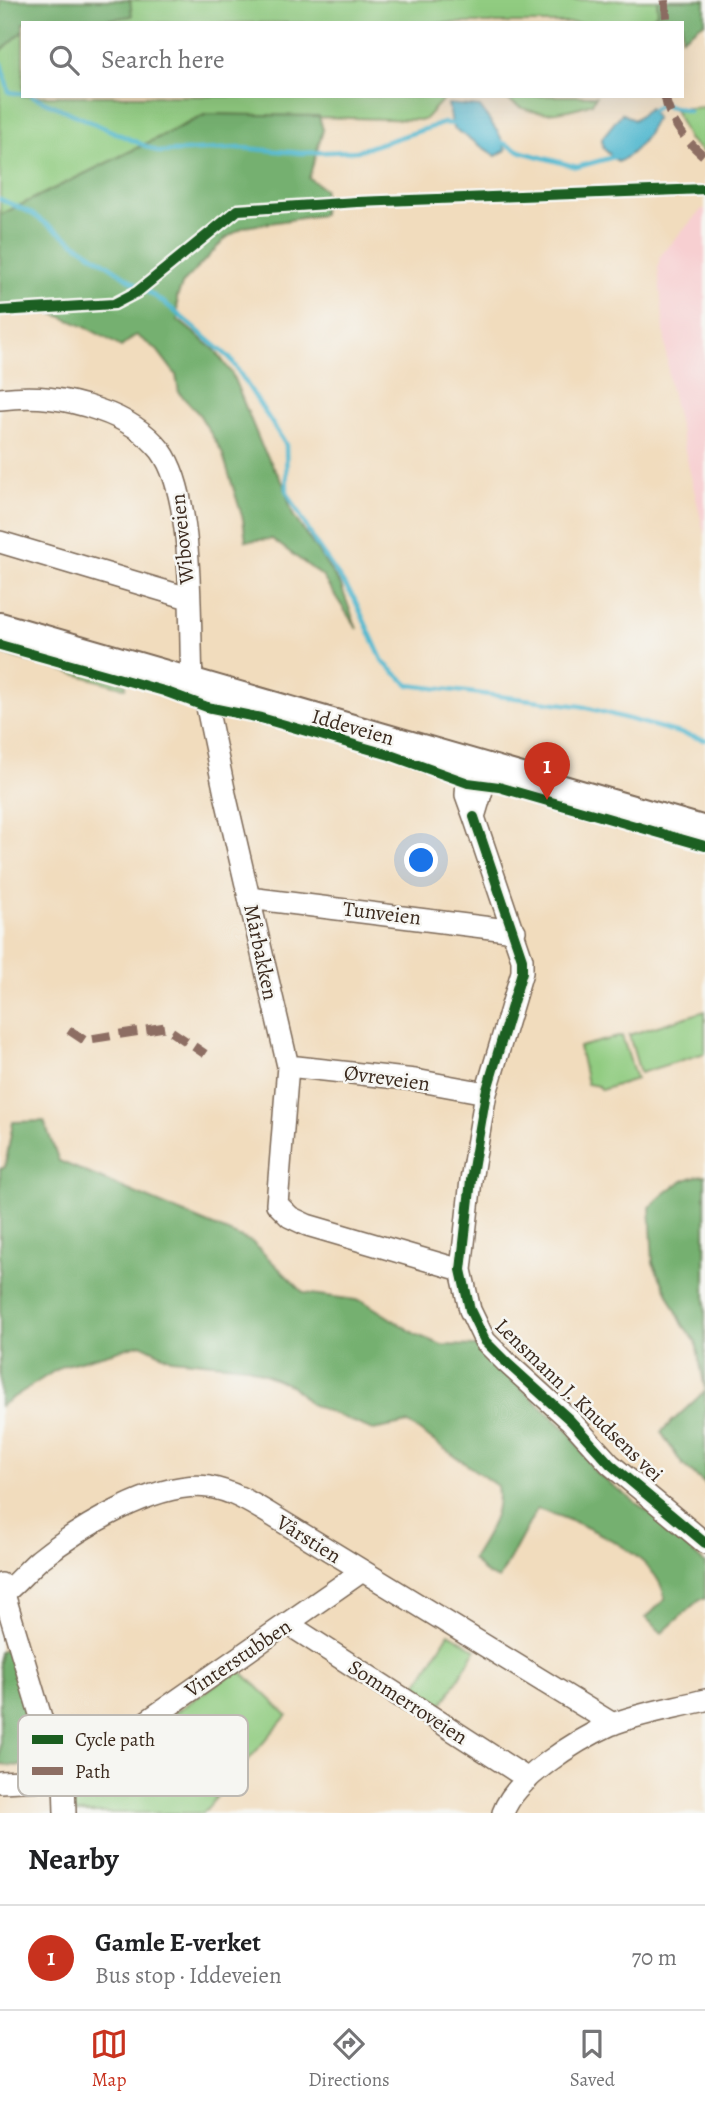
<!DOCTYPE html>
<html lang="en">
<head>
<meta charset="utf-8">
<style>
	body { margin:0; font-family:Alegreya,serif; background:#f2f2f2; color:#202124 }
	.you { position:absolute; left:422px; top:861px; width:24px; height:24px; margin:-18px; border:5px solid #fff; border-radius:50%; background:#1a73e8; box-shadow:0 0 0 10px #1a73e833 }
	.badge { display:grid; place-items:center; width:46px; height:46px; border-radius:50%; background:#c8321e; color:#fff; font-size:23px; font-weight:700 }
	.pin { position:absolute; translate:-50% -58px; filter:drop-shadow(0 2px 4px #0008) }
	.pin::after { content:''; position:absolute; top:37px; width:24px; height:21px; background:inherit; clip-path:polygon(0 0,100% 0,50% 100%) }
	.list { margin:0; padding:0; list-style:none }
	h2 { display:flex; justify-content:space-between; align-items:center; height:91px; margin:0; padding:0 28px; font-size:30px }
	h2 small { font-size:23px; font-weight:400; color:#757577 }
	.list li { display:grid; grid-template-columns:46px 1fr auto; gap:21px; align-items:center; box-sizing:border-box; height:105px; padding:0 28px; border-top:2px solid #e0e0e0 }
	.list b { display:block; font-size:26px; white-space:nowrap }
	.list p { margin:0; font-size:23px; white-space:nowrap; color:#757577 }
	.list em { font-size:23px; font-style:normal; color:#757577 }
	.icon { flex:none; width:38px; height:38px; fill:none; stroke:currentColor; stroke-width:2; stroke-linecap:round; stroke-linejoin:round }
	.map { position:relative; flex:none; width:705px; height:1813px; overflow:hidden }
	.search { position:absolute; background:#fff; box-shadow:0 7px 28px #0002; left:21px; right:21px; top:21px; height:77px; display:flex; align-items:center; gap:18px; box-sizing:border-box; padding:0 24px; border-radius:0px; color:#757577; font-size:26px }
	.sheet { height:196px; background:#fff }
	nav { display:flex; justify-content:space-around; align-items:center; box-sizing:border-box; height:98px; border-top:2px solid #e0e0e0; background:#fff; font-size:19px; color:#757577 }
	nav a { display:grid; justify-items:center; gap:4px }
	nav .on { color:#c8321e }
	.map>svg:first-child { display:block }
	.built { fill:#f7cfd1 }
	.green { fill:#91cc81; stroke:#667b50; stroke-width:2 }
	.forest { fill:#74b06f; stroke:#586d46; stroke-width:2 }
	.water { fill:#51b8cf; stroke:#467176; stroke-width:2 }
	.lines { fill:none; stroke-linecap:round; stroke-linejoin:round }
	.stream { stroke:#51b8cf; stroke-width:4.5 }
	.minor-casing { stroke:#7b6856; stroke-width:24 }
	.major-casing { stroke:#7b6856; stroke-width:30 }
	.minor { stroke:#fff; stroke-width:21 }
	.major { stroke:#fff; stroke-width:26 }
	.quiet { stroke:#8d6e63; stroke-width:9; stroke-dasharray:18 9; stroke-linecap:butt }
	.cycleway-casing { stroke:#f6f6f2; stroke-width:15 }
	.cycleway { stroke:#1b5e20; stroke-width:10 }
	.labels { text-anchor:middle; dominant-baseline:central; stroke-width:5; stroke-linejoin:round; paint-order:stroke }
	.street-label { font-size:21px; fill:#3b2a1e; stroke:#f6f6f2 }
	.key { fill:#f6f6f2; stroke:#beb9b2; stroke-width:2 }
	.key-label { font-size:19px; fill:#3b2a1e }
</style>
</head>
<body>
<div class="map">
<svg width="705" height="1813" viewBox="0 0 705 1813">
	<rect width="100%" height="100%" fill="#f6f6f2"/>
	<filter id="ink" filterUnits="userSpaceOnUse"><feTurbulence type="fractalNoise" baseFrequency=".0143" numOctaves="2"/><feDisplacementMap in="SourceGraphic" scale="14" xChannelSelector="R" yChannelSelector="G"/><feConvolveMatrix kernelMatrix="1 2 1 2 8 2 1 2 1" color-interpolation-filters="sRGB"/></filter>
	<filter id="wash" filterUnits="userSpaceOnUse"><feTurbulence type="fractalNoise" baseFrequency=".00686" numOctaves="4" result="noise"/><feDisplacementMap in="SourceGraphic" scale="28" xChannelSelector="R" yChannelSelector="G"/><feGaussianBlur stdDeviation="1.57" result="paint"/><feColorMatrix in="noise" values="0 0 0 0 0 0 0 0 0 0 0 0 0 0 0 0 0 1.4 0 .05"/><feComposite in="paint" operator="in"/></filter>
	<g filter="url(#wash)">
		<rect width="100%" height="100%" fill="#f1dcbd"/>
		<path class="built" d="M702,209H705V537L669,382L658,268L660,256Z"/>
		<path class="green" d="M130,0H657L658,12L646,23H85L131,16Z
			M20,31H23V96H446L424,120L206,114L0,215V52Z
			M504,96H596L592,103C561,114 530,120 504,96Z
			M705,107V154L688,139L674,109Z
			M0,648L126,684L125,688L0,653Z
			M705,1011V1053L640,1073L629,1035Z
			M622,1036L636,1079L601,1090L598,1086L587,1084L579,1047Z
			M449,1633L476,1650L437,1713L410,1696Z
			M239,1669L287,1715L203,1813H73L72,1794L78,1778Z"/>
		<path class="forest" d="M0,0H130L132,16L85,23H23V31L0,52Z
			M657,0H705V22L682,38V23H646L658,12Z
			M207,114L319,116L323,130L309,178L324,189L322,215L244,227L226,238L183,283L177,297L178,320L215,350L232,374L262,447L283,483L293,515L341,586L357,629L322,576L272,539L246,541L243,519L222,452L199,414L179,393L176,375L157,350L136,335L121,347C92,329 34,299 0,306V215Z
			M44,1121L59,1161L252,1242L304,1293L363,1301L417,1335L442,1345L475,1346L570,1433L595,1472L659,1520L705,1564V1599H700L662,1633L646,1618L665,1599C659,1553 577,1521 537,1509L499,1579L486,1574L472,1559C486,1536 502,1513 497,1486L408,1423L373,1430L310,1404L292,1386L246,1366L171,1359L141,1344L62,1366L0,1406V1169L5,1167L13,1122Z
			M705,1175V1389L696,1342L683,1325L653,1263L650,1207C665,1192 683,1176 705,1175Z
			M705,1391V1484L682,1464L661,1432Z
			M10,1646L25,1712L40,1761L29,1766L0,1765V1652Z"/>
		<path class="water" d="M448,104L480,107L499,134L506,150L496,156L453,128Z
			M649,108L656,118C646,137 637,153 618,162L603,148L602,138L622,113L634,120Z"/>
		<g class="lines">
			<path class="stream" d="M0,60L9,92L23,94
				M32,96L159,152L242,148L301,153L357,151L444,123L456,124
				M648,113L661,104L689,111
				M499,141L522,152L577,167L617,156
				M0,199L29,212L166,304L230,358L286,445L287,492L316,544L354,598L383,662L409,685L581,706L705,740"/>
		</g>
	</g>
	<g filter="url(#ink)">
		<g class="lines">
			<g class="minor-casing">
				<path id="minor" d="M0,399C36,395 65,398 99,410C123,418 145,431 161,451C195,497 189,622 192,681
					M0,542L188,598
					M207,685V707L225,794L288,1066L277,1204L290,1217L307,1225L461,1270
					M468,761L466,795L474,817L489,767
					M474,817L522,959V972L486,1093L471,1180L461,1270L470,1310L485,1341L506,1362L570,1420L610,1464L705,1543
					M249,898L515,931
					M288,1066L415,1080L486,1093
					M1,1584L43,1724L64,1779L65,1813
					M0,1596C14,1587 26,1571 39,1560C79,1528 157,1480 209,1487C233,1491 253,1504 273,1516L613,1724
					M288,1624L528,1779
					M0,1782L64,1779L361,1572
					M503,1813C515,1778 577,1740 610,1725C640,1713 674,1708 705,1700"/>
			</g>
			<g class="major-casing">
				<path id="major" d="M0,626L705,830"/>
			</g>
			<use href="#minor" class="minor"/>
			<use href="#major" class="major"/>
			<path class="quiet" d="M665,0L667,23
				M665,96C669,121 686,141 705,157
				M69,1030L84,1040L165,1027L205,1054"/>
			<g class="cycleway-casing">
				<path id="cycleway" d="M0,311L114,304L137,292L238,210L357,202L705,189
					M0,645L164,691L207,707L261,718L390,755L468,783L499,787L705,846
					M474,817L522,959V972L486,1093L471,1180L461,1270L470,1310L485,1341L506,1362L570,1420L610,1464L705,1543"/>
			</g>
			<use href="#cycleway" class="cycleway"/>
		</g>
	</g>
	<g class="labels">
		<g class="street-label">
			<text transform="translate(182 539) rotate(-96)">Wiboveien</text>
			<text transform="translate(353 727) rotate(16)">Iddeveien</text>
			<text transform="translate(382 913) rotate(7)">Tunveien</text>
			<text transform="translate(261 952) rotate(78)">Mårbakken</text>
			<text transform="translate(387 1078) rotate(8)">Øvreveien</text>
			<text transform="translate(579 1400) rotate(44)">Lensmann J. Knudsens vei</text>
			<text transform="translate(309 1539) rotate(32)">Vårstien</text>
			<text transform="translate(238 1658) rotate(-34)">Vinterstubben</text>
			<text transform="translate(408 1702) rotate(33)">Sommerroveien</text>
		</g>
	</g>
	<rect x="18" y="1715" width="230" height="81" rx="10" class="key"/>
	<rect x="32" y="1735" width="31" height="9" fill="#1b5e20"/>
	<rect x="32" y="1767" width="31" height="8" fill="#8d6e63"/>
	<g class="key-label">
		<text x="75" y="1746">Cycle path</text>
		<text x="75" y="1778">Path</text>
	</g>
</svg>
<div class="you"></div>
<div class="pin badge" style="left:547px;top:800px">1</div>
<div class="search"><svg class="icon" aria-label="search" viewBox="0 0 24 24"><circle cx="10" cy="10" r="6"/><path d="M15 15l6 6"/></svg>Search here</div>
</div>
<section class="sheet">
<h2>Nearby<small></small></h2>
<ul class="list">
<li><span class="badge">1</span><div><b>Gamle E-verket</b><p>Bus stop · Iddeveien</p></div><em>70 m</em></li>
</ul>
</section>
<nav>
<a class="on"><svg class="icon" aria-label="map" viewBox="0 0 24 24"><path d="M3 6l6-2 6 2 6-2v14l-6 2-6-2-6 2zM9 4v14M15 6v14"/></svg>Map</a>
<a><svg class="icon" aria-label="directions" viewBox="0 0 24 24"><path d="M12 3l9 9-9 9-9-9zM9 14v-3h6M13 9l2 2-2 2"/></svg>Directions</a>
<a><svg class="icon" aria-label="saved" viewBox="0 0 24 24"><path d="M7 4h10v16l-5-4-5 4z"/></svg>Saved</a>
</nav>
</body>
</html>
